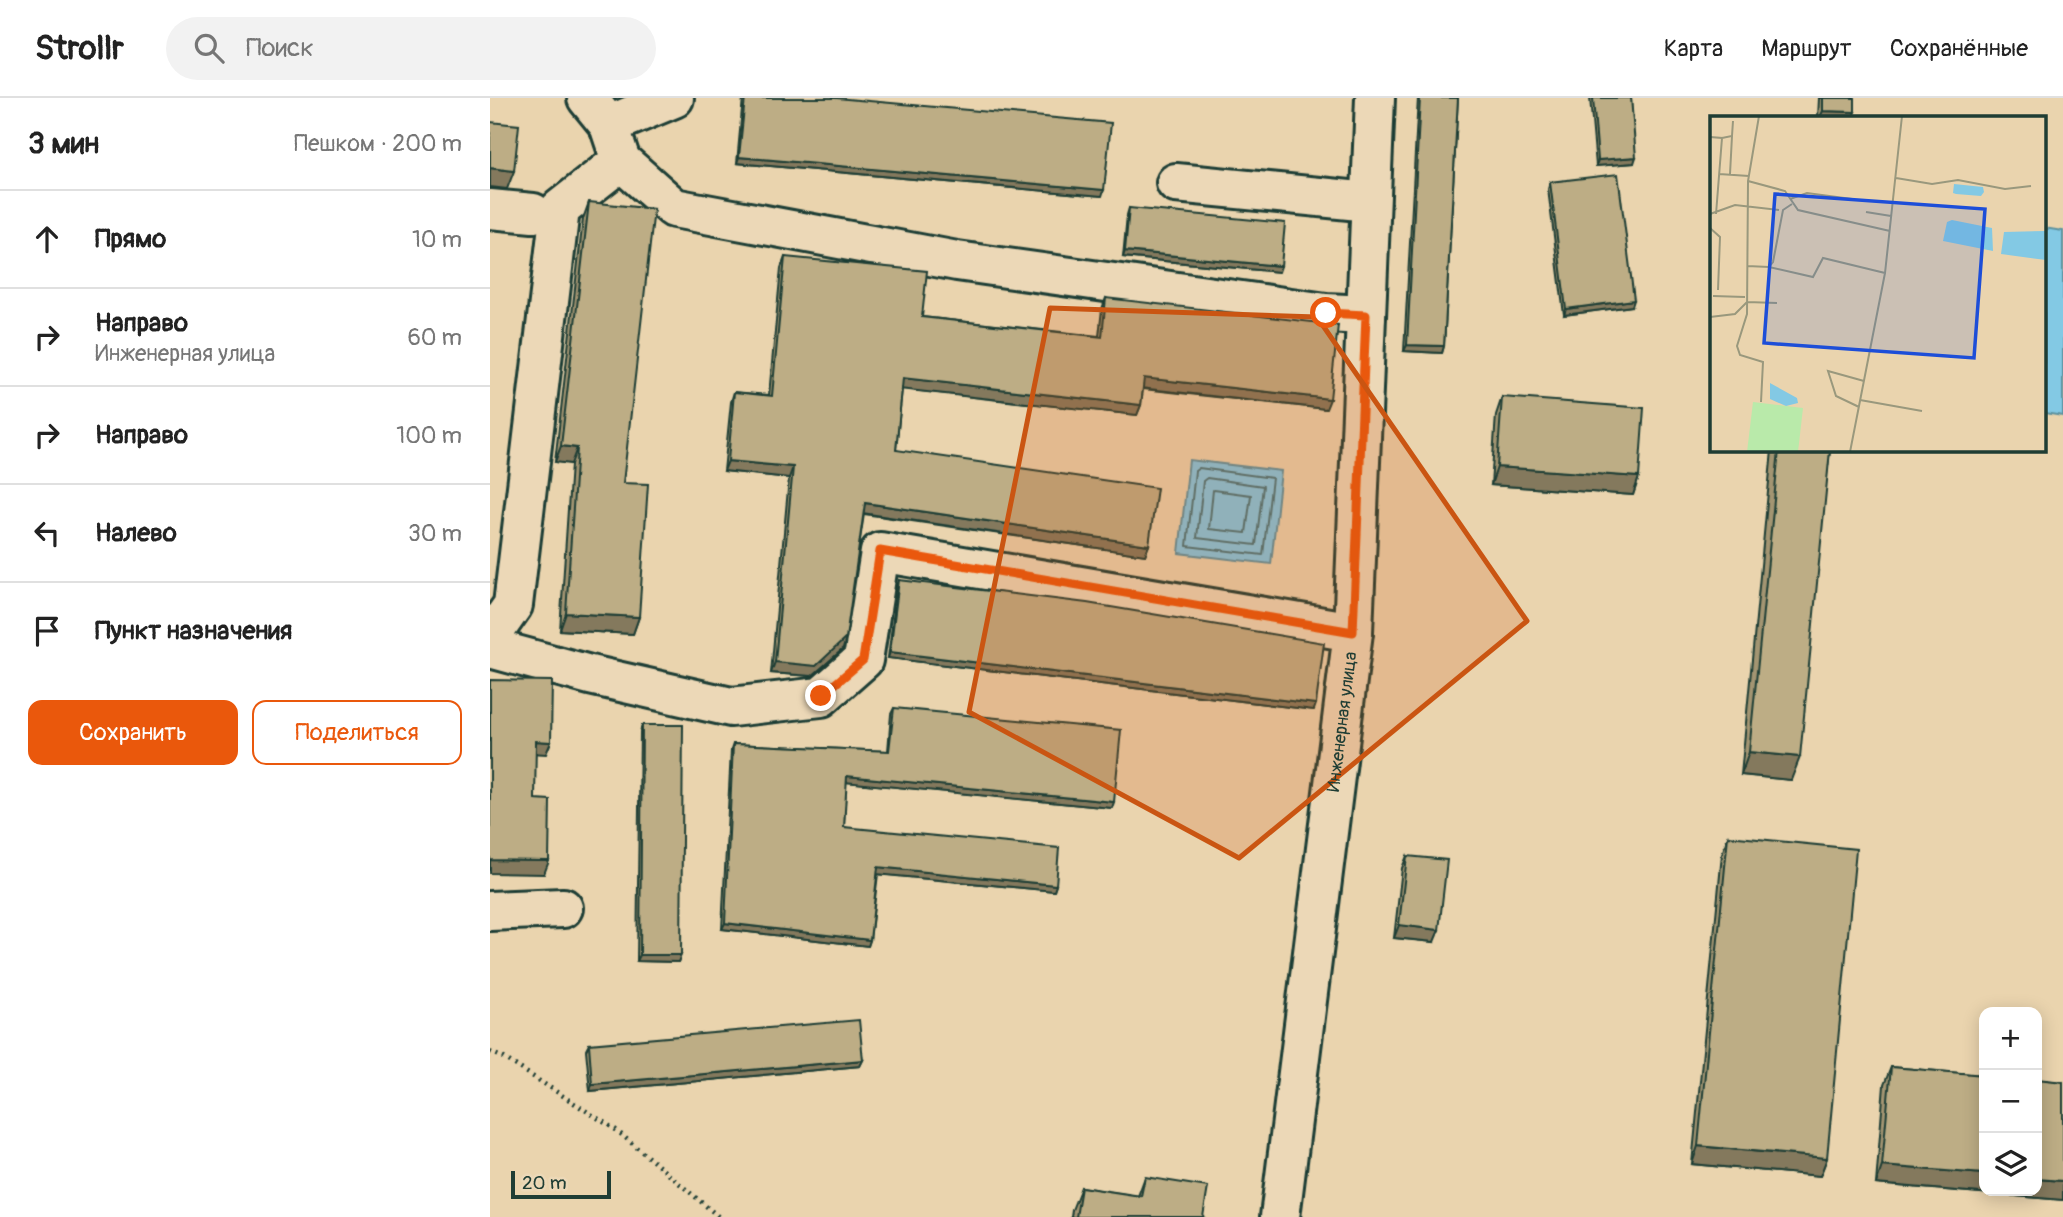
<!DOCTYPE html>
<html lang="ru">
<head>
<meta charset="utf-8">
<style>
	body { margin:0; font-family:Pangolin,sans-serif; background:#f2f2f2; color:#222 }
	.controls { position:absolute; right:21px; bottom:21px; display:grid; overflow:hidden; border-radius:14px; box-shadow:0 4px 18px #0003 }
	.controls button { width:63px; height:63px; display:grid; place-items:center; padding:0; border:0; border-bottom:2px solid #e0e0e0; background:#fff; color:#222; font:35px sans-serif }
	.scale { position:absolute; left:21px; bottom:18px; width:100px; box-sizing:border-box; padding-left:7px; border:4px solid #1f3d34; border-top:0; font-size:19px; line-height:24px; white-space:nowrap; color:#1f3d34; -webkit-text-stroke:5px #ecd8b7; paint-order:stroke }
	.stop { position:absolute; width:21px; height:21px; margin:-16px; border:5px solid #ea580c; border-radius:50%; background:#fff }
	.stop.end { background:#ea580c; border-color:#fff; box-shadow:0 2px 7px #0008 }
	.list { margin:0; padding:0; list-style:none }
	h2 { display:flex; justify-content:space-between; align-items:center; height:91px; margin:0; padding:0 28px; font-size:30px }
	h2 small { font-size:23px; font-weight:400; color:#767676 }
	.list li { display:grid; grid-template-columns:46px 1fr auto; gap:21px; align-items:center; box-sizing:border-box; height:98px; padding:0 28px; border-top:2px solid #e0e0e0 }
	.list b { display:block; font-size:26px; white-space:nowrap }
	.list p { margin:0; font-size:23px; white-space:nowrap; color:#767676 }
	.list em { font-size:23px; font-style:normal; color:#767676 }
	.actions { display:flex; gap:14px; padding:21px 28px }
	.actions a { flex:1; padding:16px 0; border:2px solid #ea580c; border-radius:14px; text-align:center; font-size:24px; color:#ea580c }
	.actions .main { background:#ea580c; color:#fff }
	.icon { flex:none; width:38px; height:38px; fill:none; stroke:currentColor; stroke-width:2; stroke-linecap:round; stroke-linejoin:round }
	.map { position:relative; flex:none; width:1573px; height:1119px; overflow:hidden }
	header { display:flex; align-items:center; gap:42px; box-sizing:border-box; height:98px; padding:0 35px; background:#fff; border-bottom:2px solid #e0e0e0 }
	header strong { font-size:33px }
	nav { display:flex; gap:38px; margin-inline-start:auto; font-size:24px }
	.search { width:490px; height:63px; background:#f2f2f2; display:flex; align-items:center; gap:18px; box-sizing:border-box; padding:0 24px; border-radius:38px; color:#767676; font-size:26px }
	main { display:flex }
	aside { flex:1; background:#fff }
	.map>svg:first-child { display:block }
	.water { fill:#83c9e4; stroke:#5b919e; stroke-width:2 }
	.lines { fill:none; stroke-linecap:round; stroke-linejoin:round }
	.shore { stroke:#47757a; stroke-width:2 }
	.minor-casing { stroke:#1f3d34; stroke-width:44 }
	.path { stroke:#1f3d34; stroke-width:4.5; stroke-dasharray:2 5; stroke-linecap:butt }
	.minor { stroke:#ecd8b7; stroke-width:38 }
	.wall { fill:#a39572; stroke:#1f3d34; stroke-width:2 }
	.shaded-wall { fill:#84795d; stroke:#1f3d34; stroke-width:2 }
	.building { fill:#bdad85; stroke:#1f3d34; stroke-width:2 }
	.route { stroke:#ea580c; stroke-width:9 }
	.marked { fill:#ca5512; fill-opacity:0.2; stroke:#ca5512; stroke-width:5; stroke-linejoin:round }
	.labels { text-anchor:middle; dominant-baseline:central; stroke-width:5; stroke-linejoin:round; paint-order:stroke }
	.street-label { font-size:18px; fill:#1f3d34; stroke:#ecd8b7 }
	.inset-road { fill:none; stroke:#99987d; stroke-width:2 }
	.view { fill:#1d4ed8; fill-opacity:0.15; stroke:#1d4ed8; stroke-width:3.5 }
	.inset-edge { fill:none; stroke:#1f3d34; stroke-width:3.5 }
</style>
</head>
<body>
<header>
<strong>Strollr</strong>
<div class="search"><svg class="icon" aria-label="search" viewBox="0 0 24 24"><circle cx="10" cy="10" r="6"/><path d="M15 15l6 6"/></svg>Поиск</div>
<nav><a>Карта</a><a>Маршрут</a><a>Сохранённые</a></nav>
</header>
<main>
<aside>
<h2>3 мин<small>Пешком · 200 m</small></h2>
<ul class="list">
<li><svg class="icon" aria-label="ahead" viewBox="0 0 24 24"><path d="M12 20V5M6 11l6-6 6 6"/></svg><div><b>Прямо</b></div><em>10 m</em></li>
<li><svg class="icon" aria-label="right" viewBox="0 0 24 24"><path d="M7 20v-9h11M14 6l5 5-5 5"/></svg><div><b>Направо</b><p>Инженерная улица</p></div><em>60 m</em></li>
<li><svg class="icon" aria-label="right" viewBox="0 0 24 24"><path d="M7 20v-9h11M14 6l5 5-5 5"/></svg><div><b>Направо</b></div><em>100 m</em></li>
<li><svg class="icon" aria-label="left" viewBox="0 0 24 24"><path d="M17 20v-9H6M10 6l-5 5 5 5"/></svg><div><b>Налево</b></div><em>30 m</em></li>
<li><svg class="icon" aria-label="arrive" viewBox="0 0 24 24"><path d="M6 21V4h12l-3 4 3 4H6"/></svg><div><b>Пункт назначения</b></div></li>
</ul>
<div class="actions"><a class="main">Сохранить</a><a>Поделиться</a></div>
</aside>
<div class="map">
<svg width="1573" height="1119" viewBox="0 0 1573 1119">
	<rect width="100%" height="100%" fill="#ead4ae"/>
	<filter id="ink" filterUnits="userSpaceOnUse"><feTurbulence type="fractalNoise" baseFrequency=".0143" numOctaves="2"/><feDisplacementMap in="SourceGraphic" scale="14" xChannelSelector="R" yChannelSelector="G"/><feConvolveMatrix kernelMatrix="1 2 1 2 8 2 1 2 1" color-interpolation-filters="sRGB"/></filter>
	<g filter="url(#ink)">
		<path class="water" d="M1554,130L1573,133V318L1554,315Z
			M699,362L791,373L781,466L689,455Z"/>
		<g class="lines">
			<path class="shore" d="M709,370L782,380L773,457L697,448L705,373Z
				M717,380L773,388L766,447L707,440L713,383Z
				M723,392L761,397L756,435L719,431Z"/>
			<g class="minor-casing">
				<g id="minor">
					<path d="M97,0L119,27L131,63L184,110L467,163L836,215L876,217"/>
					<path d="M119,27L184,0"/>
					<path d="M686,85L880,104"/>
					<path d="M0,111L43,115"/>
					<path d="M0,540L23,507L70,111L131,63"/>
					<path d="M0,550L100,577L241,609L331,599L373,562L390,454L863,534"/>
					<path d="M0,813L73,810"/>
					<path id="s1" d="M790,1119L863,534L885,0"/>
				</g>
			</g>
			<path class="path" d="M0,954L14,960L126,1032L229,1119"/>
			<use href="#minor" class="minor"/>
		</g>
		<path class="wall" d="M253,0H346L612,98L247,65Z
			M928,0H968L954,248L952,255L914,253Z
			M1100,0H1141L1144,65L1106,68Z
			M1329,0H1365L1363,19H1328Z
			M1060,84L1142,208L1074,217L1058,91Z
			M99,104L149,519L143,536L70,532L81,366L65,364L93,121Z
			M639,110L789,174L633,159L637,117Z
			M295,159L432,219L609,238L612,211L616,200L836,311L653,291L651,307L647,317L412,291L406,352L659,447L655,457L374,416L353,551L322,578L281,575L299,380L234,373L241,304L244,294L279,297L291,170Z
			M1012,299L1149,379L1143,397L1001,387L1006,317Z
			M1282,352H1340L1301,682L1251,677Z
			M409,482L824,612L398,560L407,488Z
			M404,610L622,710L356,684L354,729L566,787L564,793L388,776L380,842L378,848L232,831L241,652L243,646L398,653L401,616Z
			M152,627L191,857L188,864L147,863L150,634Z
			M1238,738L1337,1060L1330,1078L1202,1066L1232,756Z
			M917,758L944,844L904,840L912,770Z
			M99,946L373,962L370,968L100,993L96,952Z
			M1401,969L1573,984V1102L1386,1086L1394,987Z
			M655,1079L713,1119H581L582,1112L591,1089L648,1098Z"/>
		<path class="shaded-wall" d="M1333,13L1365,14L1363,19H1330Z
			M249,59L614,92L612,98L247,65Z
			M1146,59L1144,65L1106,68L1108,62Z
			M0,70L24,73L17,91L0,89Z
			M635,153L791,168L789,174L633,159Z
			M1144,202L1142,208L1074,217L1076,211Z
			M917,247L954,248L952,255L914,253Z
			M413,280L651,307L647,317L409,291Z
			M654,280L840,301L836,311L650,290Z
			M71,348L87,350L81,366L65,364Z
			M238,363L303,369L299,380L234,373Z
			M1007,369L1149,379L1143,397L1001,387Z
			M375,405L659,447L655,457L372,415Z
			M76,515L149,519L143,536L70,532Z
			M356,540L353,551L322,578L281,575L285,564Z
			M400,554L826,606L824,612L398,560Z
			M46,643L61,644L56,656L41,655Z
			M1259,654L1310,659L1301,682L1251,677Z
			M357,678L624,704L622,710L354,684Z
			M0,762L59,763L54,776L0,775Z
			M388,769L566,787L564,793L386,776Z
			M235,825L380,842L378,848L232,831Z
			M909,827L949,832L944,844L904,840Z
			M150,857H191L188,864L147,863Z
			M373,962L370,968L100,993L102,986Z
			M1208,1048L1337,1060L1330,1078L1202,1066Z
			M1392,1068L1494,1076V1093H1547V1081L1573,1083V1102L1386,1086Z"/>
		<path class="building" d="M255,0H346L621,25L614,92L249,59Z
			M930,0H968L954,248L917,247Z
			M1103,0H1141L1146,59L1108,62Z
			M1333,0H1365V14L1333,13Z
			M0,24L29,27L24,73L0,70Z
			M1128,76L1144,202L1076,211L1060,84Z
			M99,104L164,111L133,385L158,386L149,519L76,515L87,350L71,348Z
			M639,110L795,125L791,168L635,153Z
			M295,159L437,173L432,219L612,239L616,200L848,227L840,301L654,280L651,307L413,280L406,352L667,390L659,447L375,405L356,540L326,568L285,564L303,369L238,363L244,294L282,298Z
			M1012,299L1154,310L1149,379L1007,369Z
			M1289,352H1340L1310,659L1259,654Z
			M409,482L597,505L834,545L826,606L400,554Z
			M0,582L62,583L61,644L46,643L45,701L60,702L59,763L0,762Z
			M404,610L631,632L624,704L357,678L354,729L569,750L566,787L388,769L380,842L235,825L243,646L399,653Z
			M152,627H193L191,857H150Z
			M1238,738L1366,751L1337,1060L1208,1048Z
			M917,758L957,762L949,832L909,827Z
			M369,922L373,962L102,986L99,946Z
			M1401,969L1494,977V1076L1392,1068Z
			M1547,981L1573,984V1083L1547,1081Z
			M655,1079L718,1089L713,1119H586L591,1089L651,1098Z"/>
	</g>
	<g class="lines" filter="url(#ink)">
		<path class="route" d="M331,598L373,562L390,453L863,534L876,217L836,215"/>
	</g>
	<path class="marked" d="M560,210L827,219L1037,523L749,760L479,614Z"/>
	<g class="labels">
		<g class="street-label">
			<text stroke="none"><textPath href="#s1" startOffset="499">Инженерная улица</textPath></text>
		</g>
	</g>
	<g transform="translate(1220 18)">
		<rect width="336" height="336" fill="#ead4ae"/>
		<path d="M43,286L93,292L88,336H37Z" fill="#b9eaaa"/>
		<path d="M244,68L273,71L274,76L271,80L246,78L243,77ZM242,104L282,112L283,135L233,125L237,106ZM336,115V144L291,138L294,116ZM60,267L87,282L88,287L76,290L60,283Z" fill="#83c9e4"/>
		<path class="inset-road" d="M49,0L38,65L37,198L27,230L30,239L53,246L51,286M0,21L12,22L6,98M12,22L22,20L23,5M9,58L39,60M20,58L22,20M186,62L222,68L248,64L295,73L321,70M38,65L75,75L88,94L180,115M80,83L97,77L142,83M156,96L181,100M0,98L25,89L69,94M0,112L10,121L8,174M37,150L59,151L63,146L73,94L82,88M59,151L103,161L113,142L175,157M3,180L35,181M0,201L25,198L37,186L67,187M150,284L212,295M149,291L126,280L118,255L154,265M140,336L175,157L192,0"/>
		<path class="view" d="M65,78L275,93L264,242L54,227Z"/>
		<rect width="336" height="336" class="inset-edge"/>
	</g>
</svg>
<div class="controls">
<button>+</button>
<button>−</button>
<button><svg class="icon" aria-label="layers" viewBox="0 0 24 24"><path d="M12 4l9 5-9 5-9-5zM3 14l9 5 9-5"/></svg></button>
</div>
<div class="scale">20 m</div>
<div class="stop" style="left:836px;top:215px"></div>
<div class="stop end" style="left:331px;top:598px"></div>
</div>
</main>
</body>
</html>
